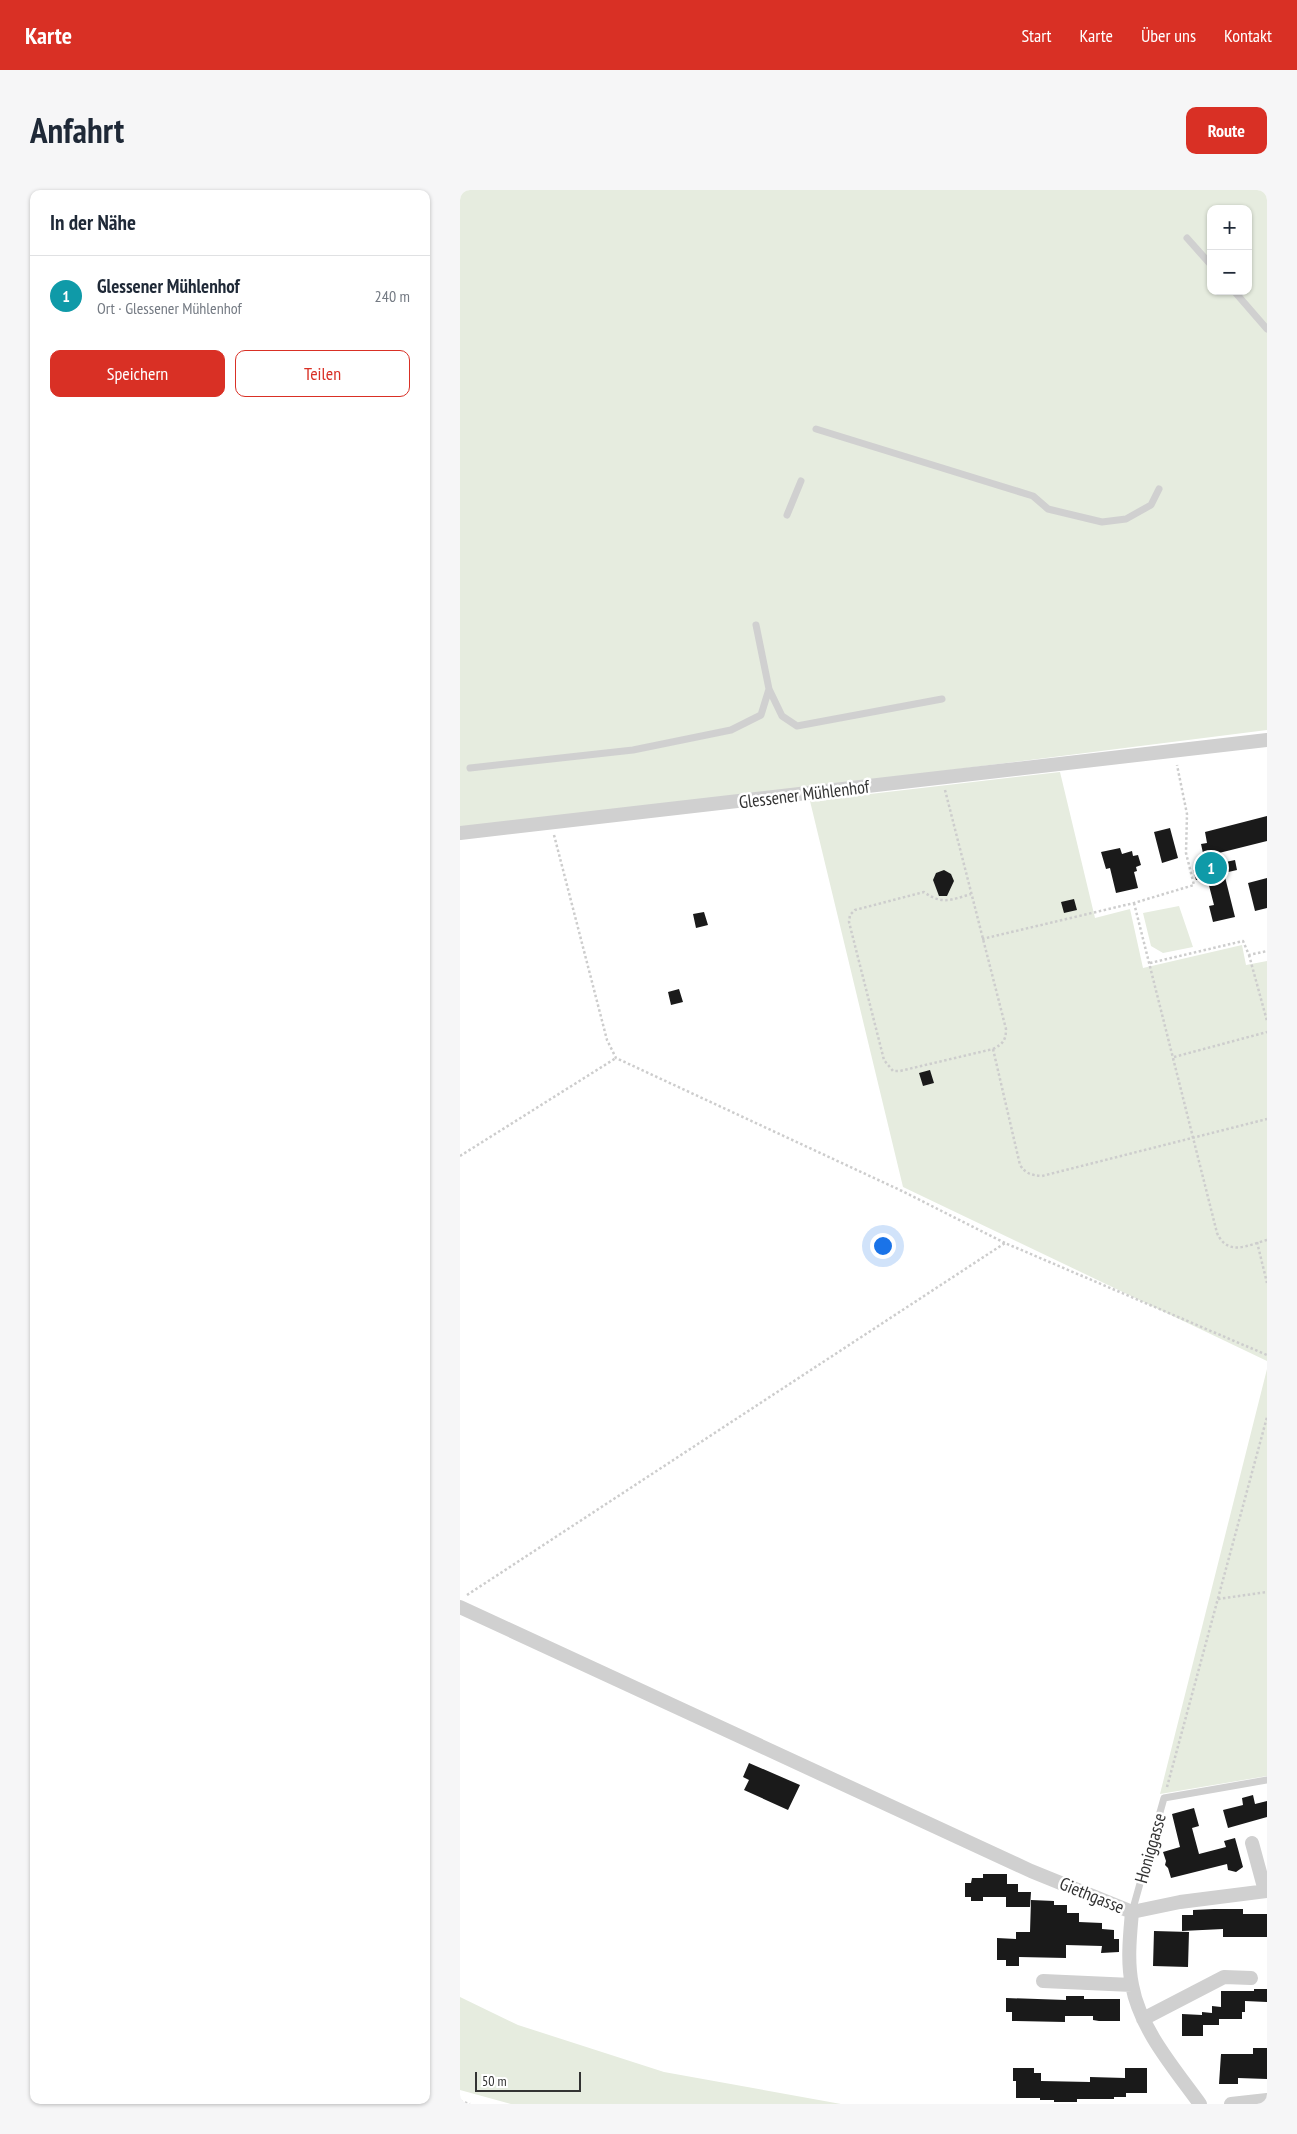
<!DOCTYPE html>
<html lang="de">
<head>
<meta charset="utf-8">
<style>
	body { margin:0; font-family:"PT Sans Narrow",sans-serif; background:#f6f6f7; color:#1f2937 }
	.controls { position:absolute; right:15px; top:15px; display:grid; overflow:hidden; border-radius:10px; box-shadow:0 1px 4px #0004 }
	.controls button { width:45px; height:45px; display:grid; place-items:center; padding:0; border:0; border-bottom:1px solid #e0e1e3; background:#fff; color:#1f2937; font:25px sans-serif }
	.scale { position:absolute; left:15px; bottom:12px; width:106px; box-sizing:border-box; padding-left:5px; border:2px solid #333; border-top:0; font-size:14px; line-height:18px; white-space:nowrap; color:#333; -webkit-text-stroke:4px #fff; paint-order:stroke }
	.you { position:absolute; left:422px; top:1055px; width:18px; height:18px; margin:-12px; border:4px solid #fff; border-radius:50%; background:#1a73e8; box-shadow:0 0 0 8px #1a73e833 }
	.badge { display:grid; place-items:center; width:32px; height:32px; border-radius:50%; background:#d93025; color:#fff; font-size:16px; font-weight:700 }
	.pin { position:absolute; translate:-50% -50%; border:2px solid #fff; box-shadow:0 1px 5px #0006 }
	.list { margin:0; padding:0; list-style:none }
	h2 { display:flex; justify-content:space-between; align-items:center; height:65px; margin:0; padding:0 20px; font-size:21px }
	h2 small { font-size:16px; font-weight:400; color:#747a83 }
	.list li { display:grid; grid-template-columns:32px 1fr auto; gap:15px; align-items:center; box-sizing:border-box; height:80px; padding:0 20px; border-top:1px solid #e0e1e3 }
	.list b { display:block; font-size:19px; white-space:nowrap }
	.list p { margin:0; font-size:16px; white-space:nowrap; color:#747a83 }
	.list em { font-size:16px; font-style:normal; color:#747a83 }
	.actions { display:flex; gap:10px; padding:15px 20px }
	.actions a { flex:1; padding:11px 0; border:1px solid #d93025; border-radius:10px; text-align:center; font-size:18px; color:#d93025 }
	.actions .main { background:#d93025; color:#fff }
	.map { position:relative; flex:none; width:807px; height:1914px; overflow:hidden; border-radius:10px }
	header { display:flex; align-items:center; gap:30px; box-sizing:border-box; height:70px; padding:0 25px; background:#d93025; color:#fff }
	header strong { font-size:24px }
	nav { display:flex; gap:28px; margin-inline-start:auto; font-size:18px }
	.intro { display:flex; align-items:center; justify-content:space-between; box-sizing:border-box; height:120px; padding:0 30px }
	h1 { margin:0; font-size:35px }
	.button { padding:12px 22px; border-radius:10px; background:#d93025; color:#fff; font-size:18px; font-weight:700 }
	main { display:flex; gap:30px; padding:0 30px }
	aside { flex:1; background:#fff; border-radius:10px; box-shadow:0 1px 4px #0004 }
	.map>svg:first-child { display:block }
	.green { fill:#e6ecdf; fill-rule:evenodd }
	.building { fill:#1a1a1a }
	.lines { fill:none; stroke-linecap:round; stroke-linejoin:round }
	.path { stroke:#cdcdcd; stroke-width:2.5; stroke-dasharray:2.5 2.5; stroke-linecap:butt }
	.lane { stroke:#d0d0d0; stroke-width:7 }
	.street { stroke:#d0d0d0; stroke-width:14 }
	.labels { text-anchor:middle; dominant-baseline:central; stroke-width:5; stroke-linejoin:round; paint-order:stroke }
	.street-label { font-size:18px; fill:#333; stroke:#fff }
</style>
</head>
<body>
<header>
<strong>Karte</strong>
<nav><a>Start</a><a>Karte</a><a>Über uns</a><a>Kontakt</a></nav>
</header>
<div class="intro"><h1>Anfahrt</h1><a class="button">Route</a></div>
<main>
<aside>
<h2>In der Nähe<small></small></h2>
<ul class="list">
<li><span class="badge" style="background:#0f9aa8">1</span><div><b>Glessener Mühlenhof</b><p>Ort · Glessener Mühlenhof</p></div><em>240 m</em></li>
</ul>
<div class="actions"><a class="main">Speichern</a><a>Teilen</a></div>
</aside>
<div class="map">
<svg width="807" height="1914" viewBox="0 0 807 1914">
	<rect width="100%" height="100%" fill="#fff"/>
	<path class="green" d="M0,0H807V540L348,598L0,639ZM751,19H788V101H751Z
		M600,582L635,728L670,719L683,778L782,755L786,775L807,771V1171L443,997L350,611Z
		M719,716L733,757L703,763L691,756L683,723Z
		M807,1179V1586L700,1604Z
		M0,1807L58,1835L204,1882L381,1914H51L0,1900Z"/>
	<path class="building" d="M807,626V651L759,663L761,673L775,670L777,680L764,683L775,727L753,732L749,716L754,715L747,688L736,690L733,680L746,677L741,654L747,653L745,642Z
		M710,638L718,668L702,673L694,642Z
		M660,658L662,664L672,661L673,666L678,665L681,675L676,677L677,681L674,682L678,698L656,703L650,678L646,679L641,662Z
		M484,680L491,684L494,691L487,706H479L473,690L476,683Z
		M807,688V718L795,721L788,693Z
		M614,709L617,720L604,723L601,712Z
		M244,722L248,735L236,738L233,724Z
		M219,799L223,812L211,815L208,802Z
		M470,880L474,893L463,896L459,883Z
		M289,1573L340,1595L328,1620L284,1600L289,1590L283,1587Z
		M793,1605L795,1614L807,1611V1627L768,1638L763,1620L783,1615L782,1608Z
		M734,1618L739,1636L732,1638L739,1664L766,1657L764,1651L775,1648L783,1677L776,1682L768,1680L767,1674L711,1688L708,1678L705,1675L706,1671L703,1662L720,1657L712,1624Z
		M523,1684H547V1694H558V1702H571L570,1717H546V1707H523V1711H511V1707H505V1693H511L512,1688H523Z
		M571,1710L594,1711V1715H607V1723H619V1732L642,1733V1739L654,1740V1749H659V1762L641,1763L642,1756L606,1755V1768L559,1767V1776H546V1770H537V1748L556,1749V1742H570Z
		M754,1719H783V1724H807V1747H763V1739L722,1741V1725H733V1720Z
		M694,1741L729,1742L728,1777L693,1776Z
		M794,1799H807V1812L785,1811V1822H782V1829H759V1835H743V1829V1846H722V1824L742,1825V1822L752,1823V1816L761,1817V1801H794Z
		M606,1806H624V1809H660V1831H639L633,1830V1826H605V1832L552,1831V1822H546V1808L606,1810Z
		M793,1858H807V1889L778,1888V1894H759L761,1864H793Z
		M553,1878H574V1883H581V1891L630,1892V1887L665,1888V1878H687V1903H666V1907H654V1909H617V1912H594V1910H580V1908H556V1891H553Z"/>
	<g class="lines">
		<path class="path" d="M485,600L546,839C546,850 543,854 533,859L440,881H433L424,870L389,732L390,725L395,720L464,702C482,715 491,710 511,704
			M94,645L147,850L156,868L442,1001L545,1053
			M674,713L757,1043C768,1067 788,1055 807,1050
			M522,749L674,713L734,695L726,663L727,624L717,575
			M789,765L807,831
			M690,773L783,751L789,765L807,761
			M533,859L560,975C566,984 571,985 582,986L807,929
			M714,867L807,842
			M0,966L156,868
			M797,1052L807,1093
			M7,1405L545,1053L807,1165
			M758,1409L807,1402
			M707,1597L807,1227
			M0,1911L10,1914"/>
		<path class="lane" d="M727,48L751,75
			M774,101L807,139
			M356,239L573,306L588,319L642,332L666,329L691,315L699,299
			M327,325L341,291
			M309,499L322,526L337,536L482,509
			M10,578L173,560L271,540L301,525L309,499L296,435
			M672,1722L704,1608L807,1590"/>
		<path class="street" d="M0,643L807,550
			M0,1417L571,1681L672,1722L720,1712L807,1701
			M792,1653L805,1701
			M672,1722C670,1745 667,1771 672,1795C680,1839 714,1878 740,1914
			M583,1791L672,1795
			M683,1829L764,1787L791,1788
			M771,1914L807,1910"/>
	</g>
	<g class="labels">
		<g class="street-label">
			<text transform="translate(344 604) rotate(-7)">Glessener Mühlenhof</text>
			<text transform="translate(690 1658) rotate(-74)">Honiggasse</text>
			<text transform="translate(632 1705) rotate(22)">Giethgasse</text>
		</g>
	</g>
</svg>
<div class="controls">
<button>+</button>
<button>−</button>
</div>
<div class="scale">50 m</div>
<div class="you"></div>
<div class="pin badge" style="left:751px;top:678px;background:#0f9aa8">1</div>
</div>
</main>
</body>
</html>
